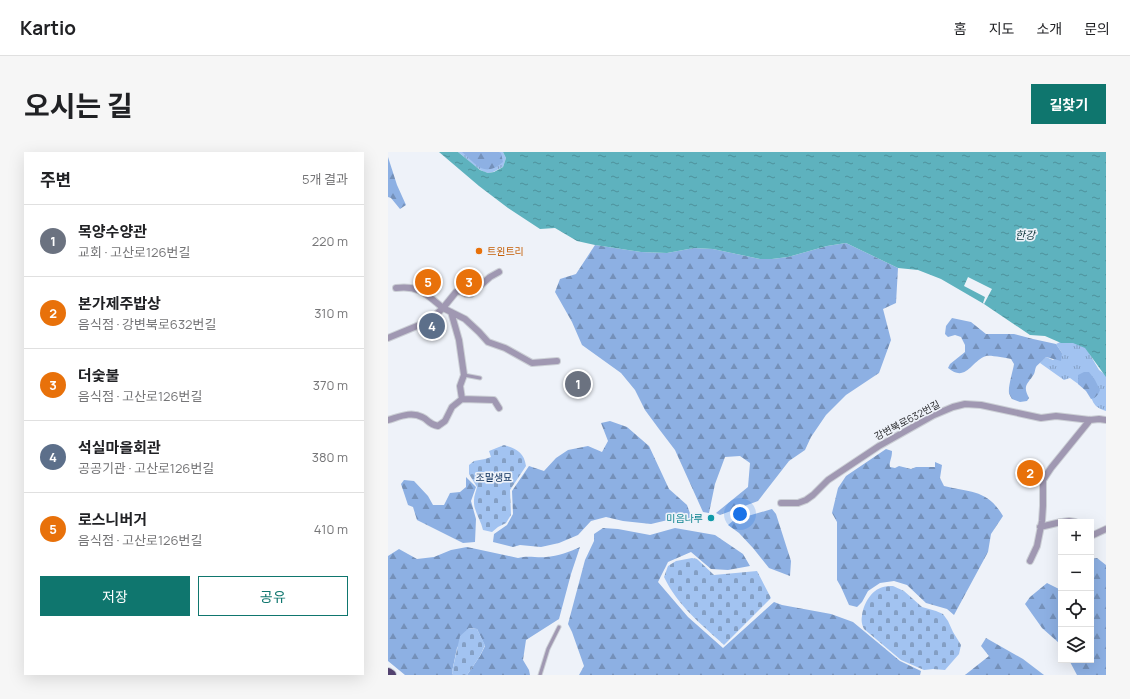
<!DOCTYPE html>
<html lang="ko">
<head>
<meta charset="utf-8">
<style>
	body { margin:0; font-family:Manrope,"Noto Sans KR",sans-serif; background:#f6f6f6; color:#202124 }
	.controls { position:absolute; right:12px; bottom:12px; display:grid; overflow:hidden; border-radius:0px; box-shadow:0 4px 16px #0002 }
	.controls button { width:36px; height:36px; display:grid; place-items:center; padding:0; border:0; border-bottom:1px solid #e0e0e0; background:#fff; color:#202124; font:20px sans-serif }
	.you { position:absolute; left:352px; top:362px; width:14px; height:14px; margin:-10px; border:3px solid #fff; border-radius:50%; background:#1a73e8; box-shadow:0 0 0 6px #1a73e833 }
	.badge { display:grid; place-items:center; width:26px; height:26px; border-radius:50%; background:#0f766e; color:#fff; font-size:13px; font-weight:700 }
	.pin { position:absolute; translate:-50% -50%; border:2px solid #fff; box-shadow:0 1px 4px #0006 }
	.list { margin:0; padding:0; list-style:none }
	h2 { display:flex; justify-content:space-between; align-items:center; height:52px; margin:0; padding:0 16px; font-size:17px }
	h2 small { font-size:13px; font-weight:400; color:#757577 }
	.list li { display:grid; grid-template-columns:26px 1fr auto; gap:12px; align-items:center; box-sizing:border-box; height:72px; padding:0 16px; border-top:1px solid #e0e0e0 }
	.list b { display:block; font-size:15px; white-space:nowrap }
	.list p { margin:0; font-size:13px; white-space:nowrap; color:#757577 }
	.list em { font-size:13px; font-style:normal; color:#757577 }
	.actions { display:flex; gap:8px; padding:12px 16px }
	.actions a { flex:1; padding:9px 0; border:1px solid #0f766e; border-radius:0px; text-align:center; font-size:14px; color:#0f766e }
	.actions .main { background:#0f766e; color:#fff }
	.icon { flex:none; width:22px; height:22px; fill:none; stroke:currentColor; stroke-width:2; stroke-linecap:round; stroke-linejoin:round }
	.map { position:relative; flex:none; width:718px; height:523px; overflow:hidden; border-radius:0px }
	header { display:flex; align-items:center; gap:24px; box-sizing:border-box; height:56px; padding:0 20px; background:#fff; border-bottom:1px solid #e0e0e0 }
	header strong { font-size:19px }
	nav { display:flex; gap:22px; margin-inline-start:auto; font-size:14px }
	.intro { display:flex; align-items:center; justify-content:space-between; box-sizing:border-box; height:96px; padding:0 24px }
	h1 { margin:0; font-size:28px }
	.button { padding:10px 18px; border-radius:0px; background:#0f766e; color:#fff; font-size:14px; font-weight:700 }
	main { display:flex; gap:24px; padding:0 24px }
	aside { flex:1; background:#fff; border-radius:0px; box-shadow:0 4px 16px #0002 }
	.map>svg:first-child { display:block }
	.grass { fill:url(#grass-tufts) }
	.forest { fill:url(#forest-firs) }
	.cemetery { fill:url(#cemetery-stones) }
	.water { fill:url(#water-ripples) }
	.pier { fill:#eef2f9 }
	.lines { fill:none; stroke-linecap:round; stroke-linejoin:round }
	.service-casing { stroke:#cbcfd5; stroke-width:5 }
	.minor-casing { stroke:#cbcfd5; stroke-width:8 }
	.trunk-casing { stroke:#cbcfd5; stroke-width:12 }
	.service { stroke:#a098b2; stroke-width:3 }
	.minor { stroke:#a098b2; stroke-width:6 }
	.trunk { stroke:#524270; stroke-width:10 }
	.food-dot { fill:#e8710a; stroke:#eef2f9; stroke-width:1.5 }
	.culture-dot { fill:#0f9aa8; stroke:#eef2f9; stroke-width:1.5 }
	.labels { text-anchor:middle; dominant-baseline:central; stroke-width:3.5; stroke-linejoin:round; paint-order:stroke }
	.food-label { font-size:10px; fill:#c56008; stroke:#eef2f9; text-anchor:start }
	.street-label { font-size:10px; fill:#2e2f32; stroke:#eef2f9 }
	.park-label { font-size:10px; fill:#092c59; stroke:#eef2f9 }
	.culture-label { font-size:10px; fill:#0d838f; stroke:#eef2f9; text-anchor:end }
	.water-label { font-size:11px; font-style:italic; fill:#10393e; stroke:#eef2f9 }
</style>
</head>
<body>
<header>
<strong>Kartio</strong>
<nav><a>홈</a><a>지도</a><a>소개</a><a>문의</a></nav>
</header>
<div class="intro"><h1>오시는 길</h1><a class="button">길찾기</a></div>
<main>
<aside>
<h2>주변<small>5개 결과</small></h2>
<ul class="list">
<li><span class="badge" style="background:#6b7280">1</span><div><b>목양수양관</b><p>교회 · 고산로126번길</p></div><em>220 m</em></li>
<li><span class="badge" style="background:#e8710a">2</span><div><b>본가제주밥상</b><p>음식점 · 강변북로632번길</p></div><em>310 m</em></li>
<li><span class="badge" style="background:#e8710a">3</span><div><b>더숯불</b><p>음식점 · 고산로126번길</p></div><em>370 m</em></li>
<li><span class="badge" style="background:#5c6f8a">4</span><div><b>석실마을회관</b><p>공공기관 · 고산로126번길</p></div><em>380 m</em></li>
<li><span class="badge" style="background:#e8710a">5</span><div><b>로스니버거</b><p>음식점 · 고산로126번길</p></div><em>410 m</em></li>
</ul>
<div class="actions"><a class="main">저장</a><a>공유</a></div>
</aside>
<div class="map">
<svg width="718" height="523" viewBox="0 0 718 523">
	<defs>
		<pattern id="grass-tufts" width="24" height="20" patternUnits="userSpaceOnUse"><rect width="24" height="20" fill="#a2c3f1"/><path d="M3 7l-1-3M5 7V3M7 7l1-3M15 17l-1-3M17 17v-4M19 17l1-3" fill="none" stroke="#849fc4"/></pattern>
		<pattern id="forest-firs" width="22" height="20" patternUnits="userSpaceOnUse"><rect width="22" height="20" fill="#8db0e3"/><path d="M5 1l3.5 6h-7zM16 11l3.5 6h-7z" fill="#7490b9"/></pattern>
		<pattern id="cemetery-stones" width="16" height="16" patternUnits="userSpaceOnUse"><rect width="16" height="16" fill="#a2c3f1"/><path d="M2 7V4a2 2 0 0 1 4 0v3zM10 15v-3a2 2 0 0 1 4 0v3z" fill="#849fc4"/></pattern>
		<pattern id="water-ripples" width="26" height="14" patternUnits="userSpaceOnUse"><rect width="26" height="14" fill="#5eb2be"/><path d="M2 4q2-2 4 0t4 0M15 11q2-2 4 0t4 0" fill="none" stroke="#4e919b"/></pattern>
	</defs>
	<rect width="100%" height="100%" fill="#eef2f9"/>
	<path class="grass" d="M70,0H115L118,6L115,15C110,17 105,21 100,21C90,19 78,6 70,0Z
		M680,186L697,194L711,218L718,223V259C702,254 707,248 698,238C694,234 687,230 682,226L676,228L652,211L658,205L665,208L674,201L668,192Z"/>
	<path class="forest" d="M74,0H111L113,1L115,10C96,26 89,13 74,0Z
		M0,5L9,33L18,53L12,57L3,46L0,45Z
		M458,91L510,116L508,151L495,157L503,188L491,221L458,243L438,263L423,285L417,298L401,309L370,349L332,363L328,361L360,335L362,311L352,304L337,305L327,332L321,361L315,360L287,298L271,277L257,258L247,238L233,221L194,193L184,170L167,140L172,127L188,122L207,93L253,100L279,101L306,96L325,97L372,107H384L400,105L439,94Z
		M564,166L583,170L598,182H626L645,187L668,192L674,201L673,209L658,205C655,209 650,212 648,215C647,217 647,220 646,222C640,232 634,233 641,246L639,249L632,250L624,247C624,247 621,242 621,241C620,234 625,219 626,212L623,207C617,206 603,203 598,204C583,209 578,231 560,216L562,212L577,200V193L573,185L567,183L560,185L557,182L558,174Z
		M696,220H701L707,228L712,238C710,243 708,246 703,247L698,239L690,232V223Z
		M222,269L239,275L261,294L281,337L299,353L304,367H284L263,372L235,369L218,365L203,369L190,383L171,391L153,395L132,393L125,395L105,390L106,382L119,373L125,362L124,339L141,314L156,319L168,306L180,298L200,294L214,300L220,289L213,271Z
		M498,297L504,299C504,307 501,309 502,315L507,316L511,314L523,317L528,315H547V310L554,313L552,326L556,334C583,341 599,337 615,364L603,382L600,400L566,463L559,457L538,451L519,433L506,429L492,431L480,439L474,450L469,455L461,453L453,435L449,428V370L444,361L450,336L458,324Z
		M78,325L88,335L83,349L88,367L87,390L75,391L29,368L25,355L20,353L13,332L16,328L26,329L40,344L45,353H56L62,341L72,340L78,335Z
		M384,357L388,362L403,409L402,424L381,416L365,396L351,381L340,373L346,368Z
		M215,376L230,377L262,383L287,376L327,383L355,402L362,414L340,418L323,417L303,400L280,410L270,430L300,465L335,496L386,450L394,453L443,462L465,470L512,509L533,519L532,523H191L196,514L184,480L180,472L197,408L206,389V382Z
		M79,395L130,406C140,403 148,406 158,405C170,404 182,400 192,395L183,422L171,467L138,488L135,508L141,518L142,523H79L92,504L97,494L89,477L81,476L69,496L64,520L65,523H17L0,509V404L11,397L29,407L46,405L63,398Z
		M709,406L718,413V523H689L681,508H703V407Z
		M659,431L673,438V494L671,491L654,476L637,452L642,445Z
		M598,486L635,507L656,523H577L601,504L593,494Z"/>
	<path class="cemetery" d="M116,293C128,297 136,300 138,314L122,338L123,363L118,371L110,375L104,380L95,378C93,368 85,358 86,348C86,344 88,339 89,335L81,322V313L86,309L97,307L103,305L101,299Z
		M304,406L309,407L326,423L369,419L383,446L336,493C313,472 290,454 276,425L280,414L288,409Z
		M505,434L516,439L534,455L548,459L555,462L560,469L565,480L573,493L571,502L557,518L545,517L536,518L513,508L476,477C474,473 473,469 474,464C475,453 483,438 495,435C498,434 502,434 505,434Z
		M81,476L89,477L97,493L92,504L79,523H65L64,520L72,484Z"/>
	<path class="water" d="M51,0H70L92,18L100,21L106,20L115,15L118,6L115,0H718V225L697,196L685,191H673L657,184L642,183L596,152L553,127L530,118L510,116L458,91L439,94L400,105L384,107H372L325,97L306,96L279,101L253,100L207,93L189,89L167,76L152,77L120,56L91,34Z"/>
	<path class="pier" d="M580,125L604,137L596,152L595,151L597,145L576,134Z"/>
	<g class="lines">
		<g class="service-casing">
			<path id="service" d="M76,223L92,226
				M152,523L160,497L171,475"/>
		</g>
		<g class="minor-casing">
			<path id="minor" d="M8,136C31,133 38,142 55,156L68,140L72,139L78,142H83L102,125L111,120
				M0,186L41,169L55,156L77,167L91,180L100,190L117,196L144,211L169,209
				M74,247L106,248L111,256
				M0,268C11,265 23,259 34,265C41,268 40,272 50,274L57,269L64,255L74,247L72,234L76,223L71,188L63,160
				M393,351H410L418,348L425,343L440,328L491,294L546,263L565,255L577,252L593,253L653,266L668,264L702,268L711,267L718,268
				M674,370L681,369L687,370
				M652,375L673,370
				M703,384L718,377
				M642,409L649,394L654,369L655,354V328L663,316L702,268"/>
		</g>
		<g class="trunk-casing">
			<path id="trunk" d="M0,521L3,523"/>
		</g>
		<use href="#service" class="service"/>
		<use href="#minor" class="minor"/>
		<use href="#trunk" class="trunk"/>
	</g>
	<circle class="food-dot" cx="91" cy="99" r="4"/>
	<circle class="culture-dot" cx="323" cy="366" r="4"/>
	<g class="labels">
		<g class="food-label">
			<text x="99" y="99">트윈트리</text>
		</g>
		<g class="street-label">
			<text transform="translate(519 268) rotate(-28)">강변북로632번길</text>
		</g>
		<g class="park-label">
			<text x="106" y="325">조말생묘</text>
		</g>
		<g class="culture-label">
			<text x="315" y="366">미음나루</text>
		</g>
		<g class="water-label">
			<text x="637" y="82">한강</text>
		</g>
	</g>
</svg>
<div class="controls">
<button>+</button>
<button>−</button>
<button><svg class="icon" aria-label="locate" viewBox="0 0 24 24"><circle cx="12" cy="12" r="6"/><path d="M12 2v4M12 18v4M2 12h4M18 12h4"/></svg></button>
<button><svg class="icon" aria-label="layers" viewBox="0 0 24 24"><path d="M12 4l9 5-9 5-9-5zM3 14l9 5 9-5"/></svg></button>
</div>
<div class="you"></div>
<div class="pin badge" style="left:190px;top:232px;background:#6b7280">1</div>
<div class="pin badge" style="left:642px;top:321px;background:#e8710a">2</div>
<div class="pin badge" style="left:81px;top:130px;background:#e8710a">3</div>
<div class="pin badge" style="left:44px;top:174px;background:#5c6f8a">4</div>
<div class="pin badge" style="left:40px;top:130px;background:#e8710a">5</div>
</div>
</main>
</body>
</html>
